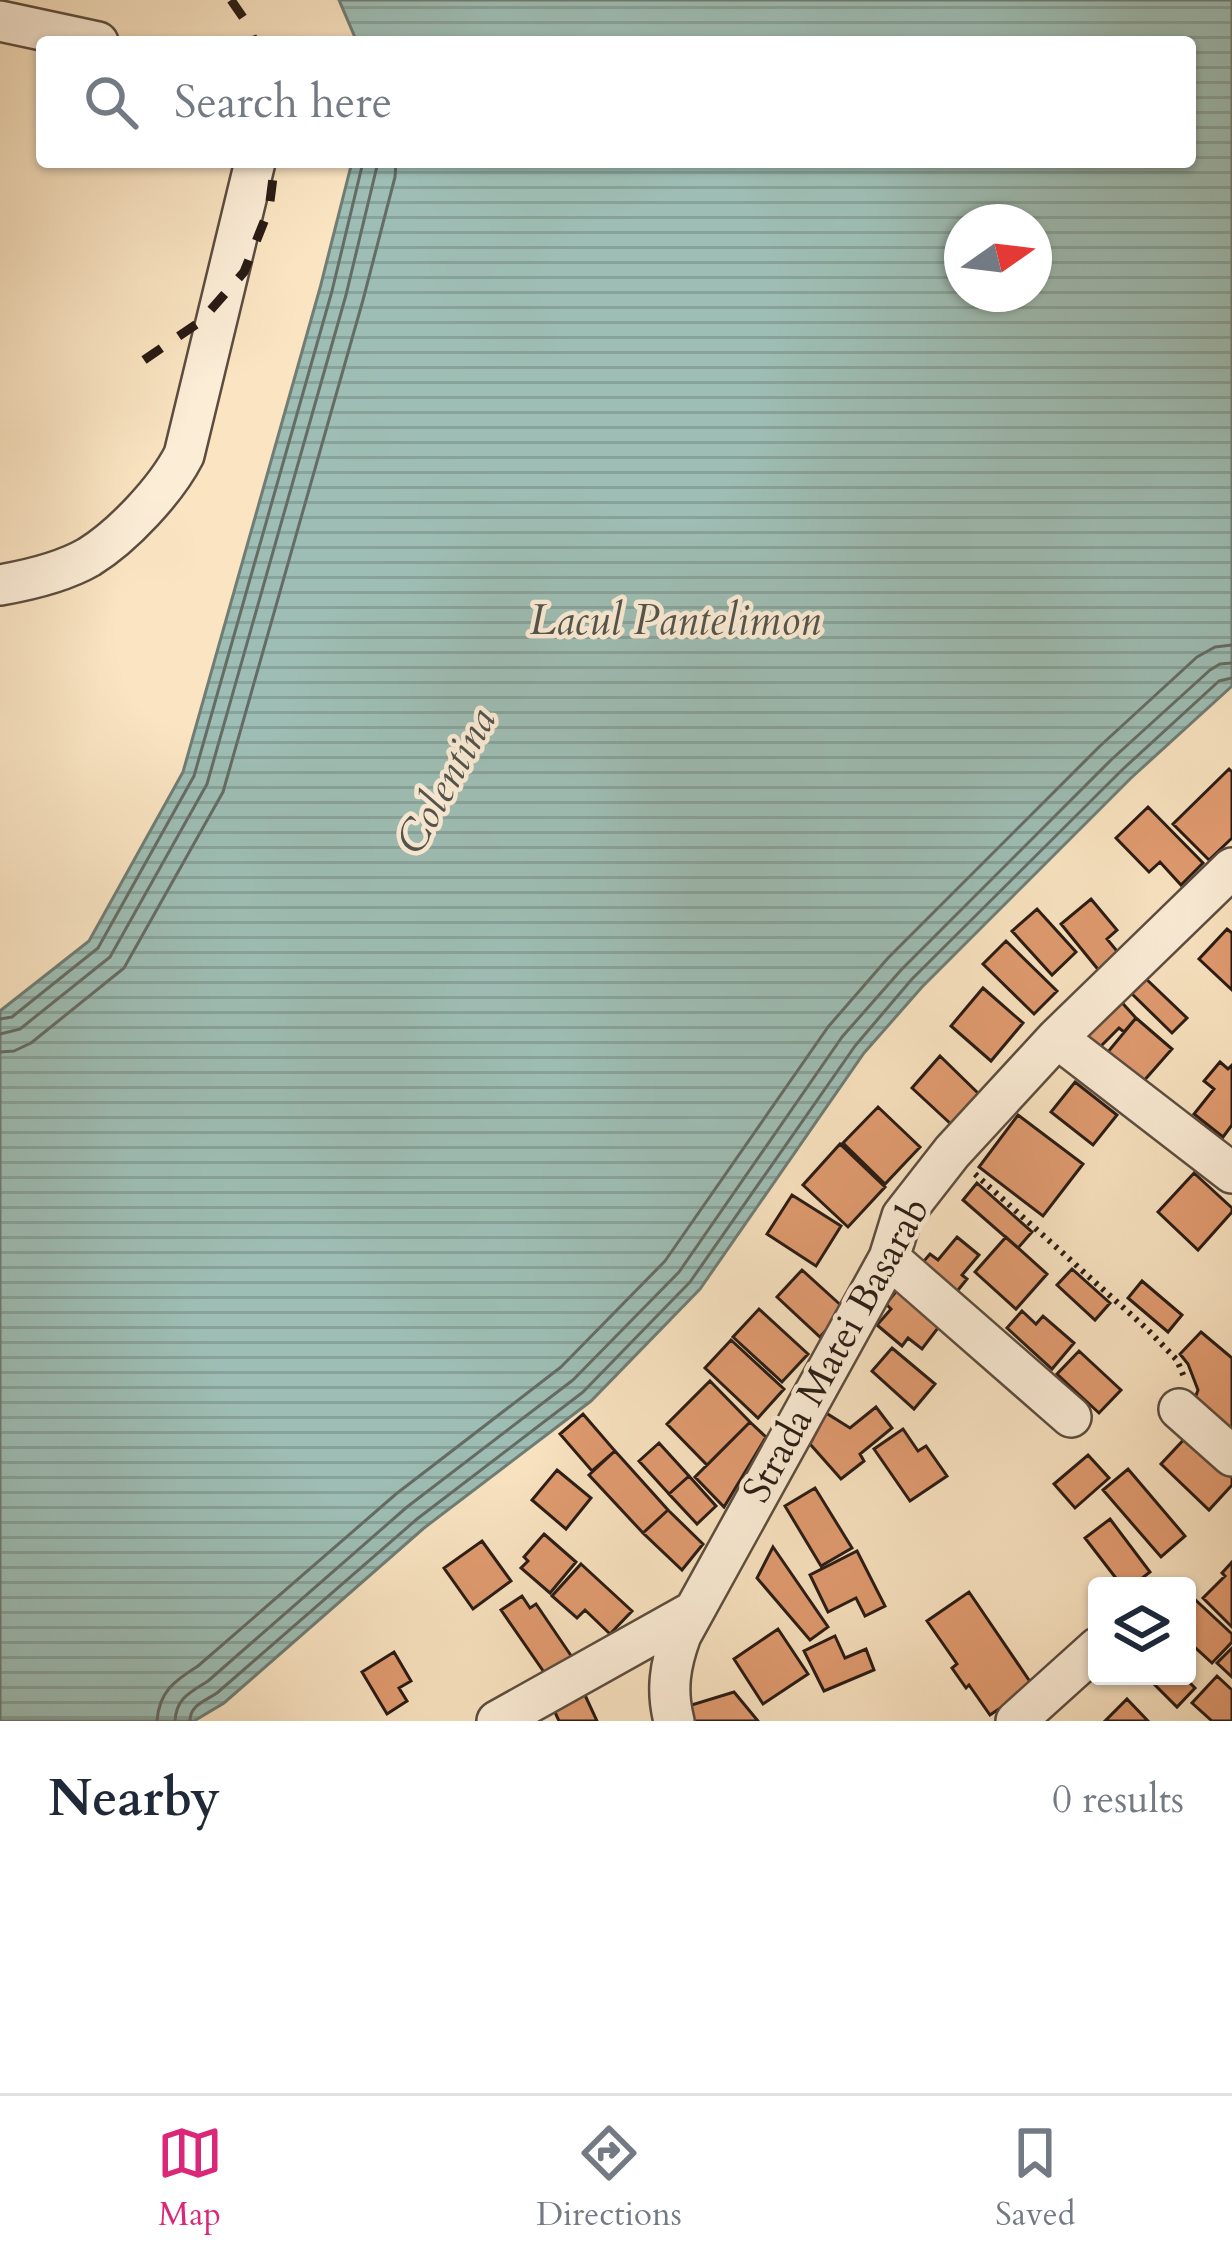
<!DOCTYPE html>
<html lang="en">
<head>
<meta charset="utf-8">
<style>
	body { margin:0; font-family:Cardo,serif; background:#f6f6f7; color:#1f2937 }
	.controls { position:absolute; right:36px; bottom:36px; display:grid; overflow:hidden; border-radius:12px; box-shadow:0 3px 9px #0004 }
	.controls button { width:108px; height:108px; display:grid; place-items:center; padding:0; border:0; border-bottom:3px solid #e0e1e3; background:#fff; color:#1f2937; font:60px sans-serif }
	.compass { position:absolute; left:944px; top:204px; width:108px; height:108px; border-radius:50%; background:#fff; box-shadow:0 3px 9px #0004; rotate:76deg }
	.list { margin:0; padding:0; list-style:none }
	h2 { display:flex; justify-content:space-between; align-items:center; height:156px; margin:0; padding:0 48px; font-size:51px }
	h2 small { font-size:39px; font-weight:400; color:#747a83 }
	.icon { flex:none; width:66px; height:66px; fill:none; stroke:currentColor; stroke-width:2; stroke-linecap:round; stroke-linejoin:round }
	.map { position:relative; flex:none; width:1232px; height:1721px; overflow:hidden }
	.search { position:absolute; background:#fff; box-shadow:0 3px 9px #0004; left:36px; right:36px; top:36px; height:132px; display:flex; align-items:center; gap:30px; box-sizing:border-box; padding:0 42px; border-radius:12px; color:#747a83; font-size:45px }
	.sheet { height:372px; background:#fff }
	nav { display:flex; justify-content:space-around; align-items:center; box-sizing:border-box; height:168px; border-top:3px solid #e0e1e3; background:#fff; font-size:33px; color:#747a83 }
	nav a { display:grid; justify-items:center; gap:6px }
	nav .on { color:#db2777 }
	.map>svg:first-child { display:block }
	.water { fill:url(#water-rules); stroke:#6f7d75; stroke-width:3; fill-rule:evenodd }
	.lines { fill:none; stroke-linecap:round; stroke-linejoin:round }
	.shore { stroke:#646c65; stroke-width:3 }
	.building { fill:#e19b70; stroke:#291b15; stroke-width:3 }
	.minor-casing { stroke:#5d4d40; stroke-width:44 }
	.path { stroke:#291b15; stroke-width:6; stroke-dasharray:3 6; stroke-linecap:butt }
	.minor { stroke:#fcedd7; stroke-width:39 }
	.rail { stroke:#291b15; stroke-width:9; stroke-dasharray:21 21; stroke-linecap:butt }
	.labels { text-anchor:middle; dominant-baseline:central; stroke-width:9; stroke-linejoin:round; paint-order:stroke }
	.street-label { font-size:39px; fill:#291b15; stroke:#fcedd7 }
	.water-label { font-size:42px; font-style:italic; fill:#52544d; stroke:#fcedd7 }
</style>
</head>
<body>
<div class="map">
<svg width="1232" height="1721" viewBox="0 0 1232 1721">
	<defs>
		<pattern id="water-rules" width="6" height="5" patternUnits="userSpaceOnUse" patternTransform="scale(3)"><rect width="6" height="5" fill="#9ebeb5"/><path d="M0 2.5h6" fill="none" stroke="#88a39b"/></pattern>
	</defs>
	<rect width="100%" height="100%" fill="#fae4c2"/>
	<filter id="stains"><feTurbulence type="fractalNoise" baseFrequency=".00167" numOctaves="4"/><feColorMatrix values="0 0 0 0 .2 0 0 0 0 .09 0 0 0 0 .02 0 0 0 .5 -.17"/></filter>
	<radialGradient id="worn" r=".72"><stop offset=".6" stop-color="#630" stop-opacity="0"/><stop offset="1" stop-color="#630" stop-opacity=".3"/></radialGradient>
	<path class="water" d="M339,0H1232V686L1131,778L922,987L864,1053L700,1289L591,1401L424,1528L224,1703L194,1721H0V1011L89,941L183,772L320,288L352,162H1190V42H357ZM962,222H1034V294H962Z"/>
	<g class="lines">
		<path class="shore" d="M0,1019L12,1017L98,948L194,776L332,291L363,162
			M0,1034L20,1029L110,957L207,784L346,295L378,162
			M0,1052L14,1051L31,1043L124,968L223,792L363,300L395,177L396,162
			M157,1721C159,1692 174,1681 198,1666L396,1494L561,1367L665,1261L828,1027L888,958L1100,746L1197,657L1215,647L1232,645
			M175,1721C176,1698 191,1692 208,1681L407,1507L573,1380L679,1272L842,1037L901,970L1112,759L1210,670L1220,664L1232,663
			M190,1721C190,1705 205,1701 217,1693L417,1519L583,1392L690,1282L855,1046L912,979L1123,769L1219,681L1232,678"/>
	</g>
	<path class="building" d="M1229,769L1232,772V838L1209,860L1173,824Z
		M1148,807L1203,863L1181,885L1160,862L1149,872L1116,838Z
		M1091,899L1117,930L1107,939L1121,956L1101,973L1061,924Z
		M1037,909L1076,952L1052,975L1012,931Z
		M1227,929L1232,933V990L1199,959Z
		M1006,941L1057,991L1034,1014L983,964Z
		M1142,975L1187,1018L1172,1033L1128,990Z
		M983,988L1023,1023L991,1061L951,1026Z
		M1115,995L1136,1018L1124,1032L1119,1028L1098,1049L1077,1033Z
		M1136,1018L1172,1049L1141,1084L1107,1053Z
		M940,1056L981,1096L953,1126L912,1088Z
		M1220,1062L1228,1069L1232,1065V1125L1223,1137L1194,1114L1214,1089L1204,1081Z
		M1075,1082L1117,1115L1093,1145L1051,1112Z
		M878,1107L920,1147L885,1184L843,1143Z
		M1018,1115L1083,1164L1043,1216L979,1167Z
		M840,1144L885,1187L848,1227L803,1185Z
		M1194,1173L1232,1208V1212L1198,1250L1158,1212Z
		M977,1183L1032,1232L1018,1248L963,1200Z
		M792,1195L841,1226L816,1266L767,1234Z
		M957,1237L979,1255L962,1275L967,1279L946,1305L912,1275L930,1254L938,1260Z
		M1006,1237L1047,1274L1016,1309L975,1272Z
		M1072,1269L1110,1303L1095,1320L1057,1285Z
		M802,1270L845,1309L820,1337L777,1297Z
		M1142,1281L1182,1315L1168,1332L1128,1298Z
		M898,1289L941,1324L922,1349L908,1338L902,1346L877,1325L891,1309L886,1304Z
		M759,1309L808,1354L782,1382L733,1337Z
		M1022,1311L1036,1324L1043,1316L1074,1343L1052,1369L1007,1328Z
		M1201,1332L1232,1358V1446L1191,1409L1198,1390L1188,1364L1180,1354Z
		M731,1340L784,1389L758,1418L705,1368Z
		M892,1348L935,1384L914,1409L872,1371Z
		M1079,1351L1121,1390L1099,1413L1057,1374Z
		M710,1381L750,1422L707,1465L667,1424Z
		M876,1407L892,1428L860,1454L864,1461L841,1479L810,1444L826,1413L850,1428Z
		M583,1414L615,1451L592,1471L560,1434Z
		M750,1422L766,1437L724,1507L695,1477Z
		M903,1429L918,1451L926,1446L947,1476L910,1501L874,1449Z
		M1190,1433L1232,1474V1485L1209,1510L1161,1464Z
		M659,1443L689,1476L669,1494L639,1461Z
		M615,1451L668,1510L643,1533L589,1475Z
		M1088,1455L1109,1478L1075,1508L1054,1484Z
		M1128,1469L1185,1536L1161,1557L1103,1490Z
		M557,1470L591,1498L566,1529L532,1500Z
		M689,1476L716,1506L697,1524L669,1494Z
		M815,1488L852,1548L821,1566L785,1506Z
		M668,1510L703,1544L682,1570L643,1533Z
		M1110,1519L1150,1572L1132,1586H1122L1085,1538Z
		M544,1534L576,1562L550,1593L521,1568L528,1561L524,1557Z
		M482,1541L511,1581L473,1609L444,1568Z
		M773,1547L828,1627L810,1640L757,1578Z
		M857,1551L885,1606L865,1616L856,1598L828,1612L810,1575Z
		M1232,1562V1627L1203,1598L1225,1576L1222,1573Z
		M581,1564L632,1611L610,1634L585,1610L577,1618L552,1596Z
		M969,1592L1033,1686L990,1715L969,1685L966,1688L952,1668L957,1664L927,1621Z
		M1188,1593L1232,1634V1642L1212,1663L1187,1640Z
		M522,1596L530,1608L536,1604L572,1657L546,1675L501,1610Z
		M778,1629L808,1674L763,1704L734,1659Z
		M835,1636L845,1658L866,1649L874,1670L824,1691L804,1651Z
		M1232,1648V1677L1217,1663Z
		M394,1652L411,1681L399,1688L407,1701L387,1714L362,1672Z
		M1152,1676H1183L1195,1688L1177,1707L1153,1683L1156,1680Z
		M1217,1676L1232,1690V1721H1212L1192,1703Z
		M734,1692L758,1721H689L685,1707Z
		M584,1693L597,1721H559L553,1708Z
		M1127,1699L1148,1721H1105Z"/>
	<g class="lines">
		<g class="minor-casing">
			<path id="minor" d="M0,21L98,42
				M0,585C29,580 63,572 89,557C123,536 166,490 184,455L255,162
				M1057,1038L1232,1173
				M889,1258L1071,1417
				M1179,1409L1232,1456
				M497,1721L692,1612
				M674,1721C666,1690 670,1665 681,1635L889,1258L902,1216L952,1152L1057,1038L1232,868
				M1016,1721L1097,1648"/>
		</g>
		<path class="path" d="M975,1174L1147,1329L1177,1360L1184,1377"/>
		<use href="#minor" class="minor"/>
		<path class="rail" d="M231,0L249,26L254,42
			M144,360L201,321L244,272L269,209L275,162"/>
	</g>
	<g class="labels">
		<g class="street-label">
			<text transform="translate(836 1350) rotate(-61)">Strada Matei Basarab</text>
		</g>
		<g class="water-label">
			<text x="675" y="620">Lacul Pantelimon</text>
			<text transform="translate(446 781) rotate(-61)">Colentina</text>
		</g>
	</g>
	<rect width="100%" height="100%" filter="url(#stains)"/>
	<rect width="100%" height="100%" fill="url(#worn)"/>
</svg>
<div class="controls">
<button><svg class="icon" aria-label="layers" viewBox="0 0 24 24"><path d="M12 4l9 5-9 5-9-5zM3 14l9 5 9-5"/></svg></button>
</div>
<svg class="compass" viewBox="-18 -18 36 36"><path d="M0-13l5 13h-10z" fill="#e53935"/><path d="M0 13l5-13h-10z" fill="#747a83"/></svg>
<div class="search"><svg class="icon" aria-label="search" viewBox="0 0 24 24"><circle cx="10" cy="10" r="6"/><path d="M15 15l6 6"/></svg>Search here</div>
</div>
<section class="sheet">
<h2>Nearby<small>0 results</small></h2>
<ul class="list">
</ul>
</section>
<nav>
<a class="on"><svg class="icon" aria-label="map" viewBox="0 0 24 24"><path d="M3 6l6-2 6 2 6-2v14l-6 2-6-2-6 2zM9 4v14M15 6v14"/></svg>Map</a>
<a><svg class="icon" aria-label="directions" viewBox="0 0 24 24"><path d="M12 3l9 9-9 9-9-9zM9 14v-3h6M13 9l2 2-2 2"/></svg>Directions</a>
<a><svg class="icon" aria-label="saved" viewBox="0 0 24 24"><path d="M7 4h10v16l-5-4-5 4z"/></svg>Saved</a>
</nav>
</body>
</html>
